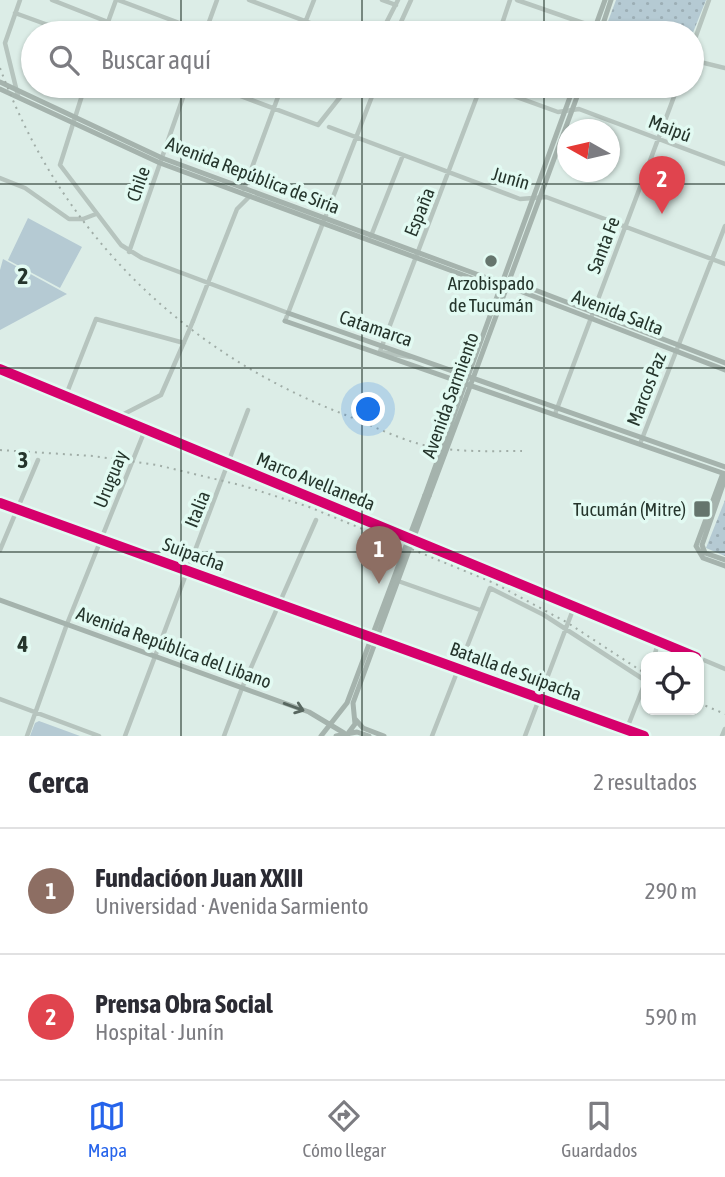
<!DOCTYPE html>
<html lang="es">
<head>
<meta charset="utf-8">
<style>
	body { margin:0; font-family:"Asap Condensed",sans-serif; background:#f7f7f7; color:#2b2b33 }
	.controls { position:absolute; right:21px; bottom:21px; display:grid; overflow:hidden; border-radius:14px; box-shadow:0 2px 5px #0004 }
	.controls button { width:63px; height:63px; display:grid; place-items:center; padding:0; border:0; border-bottom:2px solid #e1e1e2; background:#fff; color:#2b2b33; font:35px sans-serif }
	.compass { position:absolute; left:557px; top:119px; width:63px; height:63px; border-radius:50%; background:#fff; box-shadow:0 2px 5px #0004; rotate:278deg }
	.you { position:absolute; left:369px; top:410px; width:24px; height:24px; margin:-18px; border:5px solid #fff; border-radius:50%; background:#1a73e8; box-shadow:0 0 0 10px #1a73e833 }
	.badge { display:grid; place-items:center; width:46px; height:46px; border-radius:50%; background:#2563eb; color:#fff; font-size:23px; font-weight:700 }
	.pin { position:absolute; translate:-50% -58px; filter:drop-shadow(0 2px 4px #0008) }
	.pin::after { content:''; position:absolute; top:37px; width:24px; height:21px; background:inherit; clip-path:polygon(0 0,100% 0,50% 100%) }
	.list { margin:0; padding:0; list-style:none }
	h2 { display:flex; justify-content:space-between; align-items:center; height:91px; margin:0; padding:0 28px; font-size:30px }
	h2 small { font-size:23px; font-weight:400; color:#7c7c81 }
	.list li { display:grid; grid-template-columns:46px 1fr auto; gap:21px; align-items:center; box-sizing:border-box; height:126px; padding:0 28px; border-top:2px solid #e1e1e2 }
	.list b { display:block; font-size:26px; white-space:nowrap }
	.list p { margin:0; font-size:23px; white-space:nowrap; color:#7c7c81 }
	.list em { font-size:23px; font-style:normal; color:#7c7c81 }
	.icon { flex:none; width:38px; height:38px; fill:none; stroke:currentColor; stroke-width:2; stroke-linecap:round; stroke-linejoin:round }
	.map { position:relative; flex:none; width:725px; height:736px; overflow:hidden }
	.search { position:absolute; background:#fff; box-shadow:0 2px 5px #0004; left:21px; right:21px; top:21px; height:77px; display:flex; align-items:center; gap:18px; box-sizing:border-box; padding:0 24px; border-radius:38px; color:#7c7c81; font-size:26px }
	.sheet { height:343px; background:#fff }
	nav { display:flex; justify-content:space-around; align-items:center; box-sizing:border-box; height:98px; border-top:2px solid #e1e1e2; background:#fff; font-size:19px; color:#7c7c81 }
	nav a { display:grid; justify-items:center; gap:4px }
	nav .on { color:#2563eb }
	.map>svg:first-child { display:block }
	.grass { fill:#b5cad3 }
	.park { fill:url(#park-dots) }
	.lines { fill:none; stroke-linecap:round; stroke-linejoin:round }
	.minor { stroke:#b6c4be; stroke-width:4.5 }
	.major { stroke:#a5b3ad; stroke-width:5 }
	.rail { stroke:#a0ada7; stroke-width:2; stroke-dasharray:2 5; stroke-linecap:butt }
	.minor-bridge { stroke:#b6c4be; stroke-width:4.5 }
	.major-bridge { stroke:#a5b3ad; stroke-width:5 }
	.cycleway-casing { stroke:#e2faf2; stroke-width:15 }
	.cycleway { stroke:#d6006c; stroke-width:10 }
	.oneway { stroke:#586760 }
	.grid { fill:none; stroke:#25352c; stroke-width:2; stroke-opacity:0.55 }
	.poi-dot { fill:#65756d; stroke:#e2faf2; stroke-width:2.5 }
	.labels { text-anchor:middle; dominant-baseline:central; stroke-width:7; stroke-linejoin:round; paint-order:stroke }
	.street-label { font-size:19px; fill:#25352c; stroke:#e2faf2 }
	.poi-label { font-size:19px; fill:#25352c; stroke:#e2faf2 }
	.grid-label { font-size:23px; text-anchor:middle; font-weight:bold; fill:#25352c; stroke:#e2faf2; stroke-width:7; stroke-linejoin:round; paint-order:stroke }
</style>
</head>
<body>
<div class="map">
<svg width="725" height="736" viewBox="0 0 725 736">
	<defs>
		<pattern id="park-dots" width="8" height="8" patternUnits="userSpaceOnUse" patternTransform="scale(1.75)"><rect width="8" height="8" fill="#b5cad3"/><path d="M2 2h.1M6 6h.1" fill="none" stroke="#9caeb5" stroke-width="1.8" stroke-linecap="round"/></pattern>
	</defs>
	<rect width="100%" height="100%" fill="#dcede7"/>
	<path class="grass" d="M28,218L82,247L60,288L8,260Z
		M3,259L67,294L0,330V270Z
		M39,721L80,736H30L35,723Z"/>
	<path class="park" d="M616,0H706L692,35L634,33L607,24Z
		M725,500V556L706,548Z"/>
	<g class="lines">
		<path class="minor" d="M52,0L108,22
			M118,0L206,33
			M249,0L337,33
			M382,0L396,5
			M517,0L612,33
			M15,13L70,33
			M104,33L116,0
			M205,33L217,0
			M301,33L314,0
			M381,33L398,0
			M396,33L411,0
			M499,33L510,0
			M692,47L709,0
			M692,60L725,68
			M85,86L60,165L121,245L142,258L288,313
			M214,86L318,125L349,86
			M486,86L558,112L579,109L725,164
			M18,96L5,43L20,0
			M329,127L520,199L546,197L725,264
			M0,178L25,188L69,219H83L96,214
			M244,189L282,86
			M371,236L403,155
			M129,252L187,86
			M193,321L237,209L250,196
			M285,321L376,86
			M381,352L410,357
			M379,354L481,86
			M0,369L696,657
			M66,395L96,319L184,343
			M555,414L678,86
			M118,417L161,395L188,333
			M640,444L725,226
			M0,503L644,736
			M0,550L38,460
			M398,581L480,610
			M654,657L658,643
			M699,658L725,669
			M0,699L99,736
			M27,736L67,624L145,430
			M125,736L248,410
			M224,736L242,688L316,520
			M432,736L490,588L544,615L646,681
			M525,736L574,607
			M624,736L646,680
			M722,736L725,729"/>
		<path class="major" d="M593,33L605,0
			M600,33L611,0
			M0,82L162,158L487,278L522,285L725,363
			M0,89L160,163L474,279L520,291L725,370
			M288,313L725,467
			M285,321L725,474
			M460,398L574,86
			M465,400L581,86
			M723,473L696,546L703,558L725,566
			M725,479L702,545L705,553L725,560
			M0,600L309,712L344,733
			M355,719L363,728L384,736
			M349,732L355,724L353,703L429,496
			M321,736L347,703L425,495
			M336,736L357,732L369,736"/>
		<path class="rail" d="M0,68C60,230 178,348 338,412C364,422 390,435 416,443C450,453 487,451 522,451
			M0,450L93,456L157,465L244,486L309,507L494,583L568,623L646,674
			M699,703L725,714"/>
		<path class="minor-bridge" d="M188,333L193,321"/>
		<path class="major-bridge" d="M425,495L460,398
			M429,496L465,400"/>
		<g class="cycleway-casing">
			<path id="cycleway" d="M0,369L696,657
				M0,503L644,736"/>
		</g>
		<use href="#cycleway" class="cycleway"/>
	</g>
	<defs><path id="oneway-shaft" d="M-6 0H5M1.5-3L5.5 0L1.5 3" fill="none" stroke-width="1.6" stroke-linecap="round" stroke-linejoin="round" transform="scale(1.75)"/></defs>
	<use class="oneway" href="#oneway-shaft" transform="translate(294 707) rotate(20)"/>
	<path class="grid" d="M181,0V33M362,0V33M544,0V33M181,86V736M362,86V736M544,86V736M0,184H725M0,368H725M0,552H725"/>
	<g class="poi-dot">
		<circle cx="491" cy="261" r="7"/>
		<rect x="693" y="500" width="18" height="18" rx="3.5"/>
	</g>
	<g class="labels">
		<g class="street-label">
			<text transform="translate(670 128) rotate(21)">Maipú</text>
			<text transform="translate(253 175) rotate(21)">Avenida República de Siria</text>
			<text transform="translate(511 178) rotate(16)">Junín</text>
			<text transform="translate(138 184) rotate(-71)">Chile</text>
			<text transform="translate(419 212) rotate(-68)">España</text>
			<text transform="translate(603 245) rotate(-69)">Santa Fe</text>
			<text transform="translate(618 312) rotate(21)">Avenida Salta</text>
			<text transform="translate(376 328) rotate(19)">Catamarca</text>
			<text transform="translate(646 389) rotate(-69)">Marcos Paz</text>
			<text transform="translate(450 395) rotate(-70)">Avenida Sarmiento</text>
			<text transform="translate(110 479) rotate(-68)">Uruguay</text>
			<text transform="translate(316 481) rotate(22)">Marco Avellaneda</text>
			<text transform="translate(197 509) rotate(-68)">Italia</text>
			<text transform="translate(194 554) rotate(20)">Suipacha</text>
			<text transform="translate(174 647) rotate(20)">Avenida República del Libano</text>
			<text transform="translate(516 671) rotate(20)">Batalla de Suipacha</text>
		</g>
		<g class="poi-label">
			<text x="491" y="283">Arzobispado<tspan x="491" dy="22">de Tucumán</tspan></text>
			<text x="686" y="509" text-anchor="end">Tucumán (Mitre)</text>
		</g>
	</g>
	<g class="grid-label">
		<text x="23" y="284">2</text>
		<text x="23" y="468">3</text>
		<text x="23" y="652">4</text>
	</g>
</svg>
<div class="controls">
<button><svg class="icon" aria-label="locate" viewBox="0 0 24 24"><circle cx="12" cy="12" r="6"/><path d="M12 2v4M12 18v4M2 12h4M18 12h4"/></svg></button>
</div>
<svg class="compass" viewBox="-18 -18 36 36"><path d="M0-13l5 13h-10z" fill="#e53935"/><path d="M0 13l5-13h-10z" fill="#7c7c81"/></svg>
<div class="you"></div>
<div class="pin badge" style="left:379px;top:584px;background:#8d6e63">1</div>
<div class="pin badge" style="left:662px;top:214px;background:#e0444e">2</div>
<div class="search"><svg class="icon" aria-label="search" viewBox="0 0 24 24"><circle cx="10" cy="10" r="6"/><path d="M15 15l6 6"/></svg>Buscar aquí</div>
</div>
<section class="sheet">
<h2>Cerca<small>2 resultados</small></h2>
<ul class="list">
<li><span class="badge" style="background:#8d6e63">1</span><div><b>Fundacióon Juan XXIII</b><p>Universidad · Avenida Sarmiento</p></div><em>290 m</em></li>
<li><span class="badge" style="background:#e0444e">2</span><div><b>Prensa Obra Social</b><p>Hospital · Junín</p></div><em>590 m</em></li>
</ul>
</section>
<nav>
<a class="on"><svg class="icon" aria-label="map" viewBox="0 0 24 24"><path d="M3 6l6-2 6 2 6-2v14l-6 2-6-2-6 2zM9 4v14M15 6v14"/></svg>Mapa</a>
<a><svg class="icon" aria-label="directions" viewBox="0 0 24 24"><path d="M12 3l9 9-9 9-9-9zM9 14v-3h6M13 9l2 2-2 2"/></svg>Cómo llegar</a>
<a><svg class="icon" aria-label="saved" viewBox="0 0 24 24"><path d="M7 4h10v16l-5-4-5 4z"/></svg>Guardados</a>
</nav>
</body>
</html>
